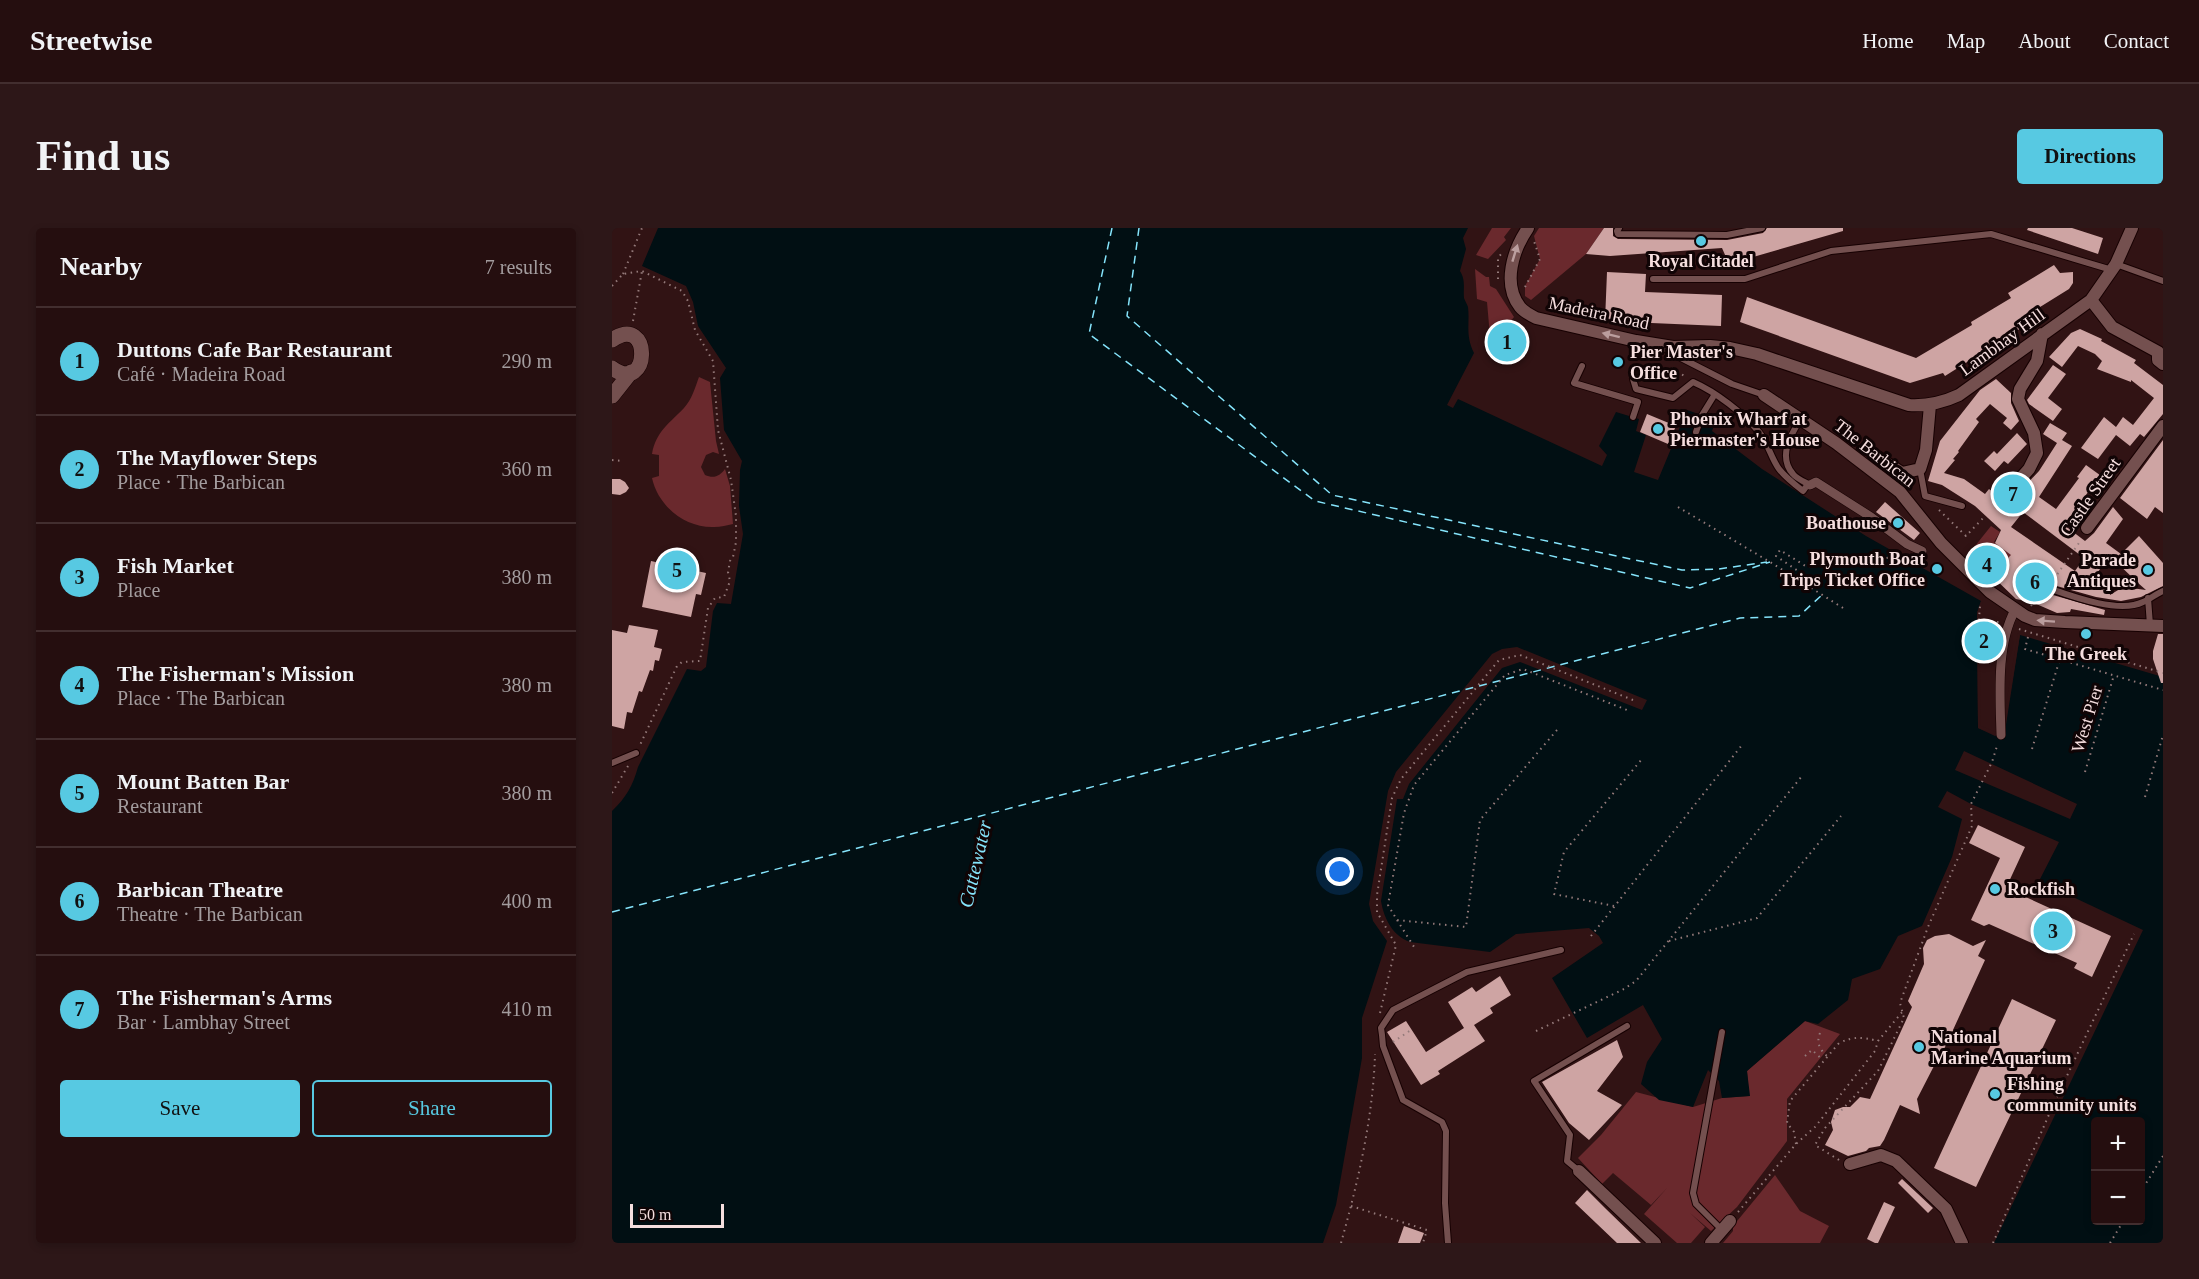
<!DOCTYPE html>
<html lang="en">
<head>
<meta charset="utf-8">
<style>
	body { margin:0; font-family:Georgia,serif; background:#2d1718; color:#f1f3f6 }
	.controls { position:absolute; right:18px; bottom:18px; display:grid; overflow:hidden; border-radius:6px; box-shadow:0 3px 9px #0003 }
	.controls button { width:54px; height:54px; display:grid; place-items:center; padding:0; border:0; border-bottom:2px solid #422e2f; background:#250e0f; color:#f1f3f6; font:30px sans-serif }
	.scale { position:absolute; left:18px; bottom:15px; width:94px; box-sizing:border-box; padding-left:6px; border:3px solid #f5dede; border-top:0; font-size:16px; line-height:21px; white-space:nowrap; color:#f5dede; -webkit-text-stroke:4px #100405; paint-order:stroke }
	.you { position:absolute; left:728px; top:644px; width:21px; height:21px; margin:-15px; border:4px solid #fff; border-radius:50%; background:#1a73e8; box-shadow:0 0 0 9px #1a73e833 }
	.badge { display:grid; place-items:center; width:39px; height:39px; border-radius:50%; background:#57c9e2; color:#111; font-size:20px; font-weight:700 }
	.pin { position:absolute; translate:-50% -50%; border:3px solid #fff; box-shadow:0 2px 6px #0006 }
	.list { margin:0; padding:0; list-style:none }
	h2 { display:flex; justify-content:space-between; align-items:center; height:78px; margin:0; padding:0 24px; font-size:26px }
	h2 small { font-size:20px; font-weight:400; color:#a39c9e }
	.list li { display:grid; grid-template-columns:39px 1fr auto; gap:18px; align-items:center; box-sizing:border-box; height:108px; padding:0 24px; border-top:2px solid #422e2f }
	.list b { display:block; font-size:22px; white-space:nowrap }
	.list p { margin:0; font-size:20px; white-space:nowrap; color:#a39c9e }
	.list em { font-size:20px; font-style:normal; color:#a39c9e }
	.actions { display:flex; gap:12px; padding:18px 24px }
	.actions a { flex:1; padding:14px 0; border:2px solid #57c9e2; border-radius:6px; text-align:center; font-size:21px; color:#57c9e2 }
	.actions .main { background:#57c9e2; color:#111 }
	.map { position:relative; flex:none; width:1551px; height:1015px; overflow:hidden; border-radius:6px }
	header { display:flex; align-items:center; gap:36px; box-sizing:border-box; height:84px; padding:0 30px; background:#250e0f; border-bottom:2px solid #422e2f }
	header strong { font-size:28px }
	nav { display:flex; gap:33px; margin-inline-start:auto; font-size:21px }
	.intro { display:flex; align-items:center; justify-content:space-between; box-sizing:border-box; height:144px; padding:0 36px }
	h1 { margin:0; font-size:42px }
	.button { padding:15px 27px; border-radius:6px; background:#57c9e2; color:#111; font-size:21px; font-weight:700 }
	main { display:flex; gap:36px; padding:0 36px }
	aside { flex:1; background:#250e0f; border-radius:6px; box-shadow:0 3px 9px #0003 }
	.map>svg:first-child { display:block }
	.green { fill:#6a292d }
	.water { fill:#010f13; fill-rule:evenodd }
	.pier { fill:#311314 }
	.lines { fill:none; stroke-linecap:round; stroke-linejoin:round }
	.ferry { stroke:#85e4fb; stroke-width:1.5; stroke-dasharray:8 6; stroke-linecap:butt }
	.building { fill:#cea4a3; fill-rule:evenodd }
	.service-casing { stroke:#170102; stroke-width:8 }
	.pedestrian-casing { stroke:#170102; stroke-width:10 }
	.minor-casing { stroke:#170102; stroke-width:14 }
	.tertiary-casing { stroke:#170102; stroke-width:16 }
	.path { stroke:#947a7a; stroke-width:2; stroke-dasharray:1.5 4.5; stroke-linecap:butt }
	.service { stroke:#74504f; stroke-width:6 }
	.pedestrian { stroke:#74504f; stroke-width:9 }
	.minor { stroke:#74504f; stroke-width:12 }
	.tertiary { stroke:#74504f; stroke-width:15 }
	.oneway { fill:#bb9e9e }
	.poi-dot { fill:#57c9e2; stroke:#100405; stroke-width:2 }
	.labels { text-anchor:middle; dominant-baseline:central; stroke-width:6; stroke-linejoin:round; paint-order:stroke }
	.poi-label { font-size:18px; font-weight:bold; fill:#f5dede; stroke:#100405; text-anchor:start }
	.street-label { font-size:18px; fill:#f5dede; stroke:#100405 }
	.water-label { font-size:20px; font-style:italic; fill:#85e4fb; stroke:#100405 }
</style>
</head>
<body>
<header>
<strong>Streetwise</strong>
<nav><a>Home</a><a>Map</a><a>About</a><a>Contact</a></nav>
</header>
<div class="intro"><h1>Find us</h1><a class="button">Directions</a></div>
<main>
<aside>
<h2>Nearby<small>7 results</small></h2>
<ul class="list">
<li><span class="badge">1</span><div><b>Duttons Cafe Bar Restaurant</b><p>Café · Madeira Road</p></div><em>290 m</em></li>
<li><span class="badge">2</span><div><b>The Mayflower Steps</b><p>Place · The Barbican</p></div><em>360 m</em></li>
<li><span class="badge">3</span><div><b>Fish Market</b><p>Place</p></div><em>380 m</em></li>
<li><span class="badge">4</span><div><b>The Fisherman's Mission</b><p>Place · The Barbican</p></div><em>380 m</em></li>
<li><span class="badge">5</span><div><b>Mount Batten Bar</b><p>Restaurant</p></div><em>380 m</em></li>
<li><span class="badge">6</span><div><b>Barbican Theatre</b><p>Theatre · The Barbican</p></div><em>400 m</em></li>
<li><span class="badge">7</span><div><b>The Fisherman's Arms</b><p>Bar · Lambhay Street</p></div><em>410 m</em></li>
</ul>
<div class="actions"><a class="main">Save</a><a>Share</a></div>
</aside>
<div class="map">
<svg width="1551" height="1015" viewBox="0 0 1551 1015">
	<rect width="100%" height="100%" fill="#311314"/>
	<path class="green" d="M880,0H899L892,9L894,12L876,31L864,27Z
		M927,0H992L974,26L919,72L913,68V58L928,31L922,8Z
		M863,41L874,49H877L878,58L884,61L902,89L898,94L901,98L879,120L875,74L865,71Z
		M87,149L98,154L104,213L107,226L101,224L94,227L89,239L93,247C102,251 108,248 113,241L118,258L121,296C115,297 109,299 102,299C73,300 46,278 40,250L47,248V227L40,226C44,203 58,195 72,180C80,171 83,160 87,149Z
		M1379,298L1388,304L1382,314L1402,329L1385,342L1372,330L1367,333L1359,323Z
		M1193,793L1228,806L1175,871V913L1125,979L1099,1003L1078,985L1093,999L1079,1015H1065L1032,986L1055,960L1039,977L1001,945L990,956L966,930L989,907L1024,864L1081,879L1110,870L1137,868L1135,843Z
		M1163,947L1188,983L1217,998L1208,1015H1111L1121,1003V998Z"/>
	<path class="water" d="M46,0H856L851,10L854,21L848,43C854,53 851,59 852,70C853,73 855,76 856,79C858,95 853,107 862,125L835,177L841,180L846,171L990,238L995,227L987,218L1004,184L1027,191L1024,203L1034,207L1022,244L1046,252L1075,182L1104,192L1100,203L1150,241L1254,308L1369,373L1365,385L1366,500L1383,508L1393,503L1408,407L1551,449V1015H1382L1531,702L1427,653L1447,614L1359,576L1335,563L1326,579L1350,591L1340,629L1310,698L1286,708L1268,741L1240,751L1236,772L1206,796L1193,793L1135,843L1138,868L1110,870L1107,853L1096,842L1081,879L1047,872L1029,856L1035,834L1050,811L1031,777L975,810L940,750L991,715L987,708L977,700L904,706L878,724L798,714C781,708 772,691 769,673L785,571H791L797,556L890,440L908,434L1030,482L1035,472L905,419L890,421L880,426L784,544L776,563L757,676L761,693L775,713L750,790V830L724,977L711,1015H0V583C14,570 21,557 26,539L75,441L89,443L94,439L101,383L105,375L119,376L131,306L127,278L128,242L130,233L112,202L108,150L114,140L86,98L81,74L74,58L30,38ZM1352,523L1465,576L1458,591L1343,542ZM1484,894H1528V992H1484Z"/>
	<path class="pier" d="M1369,373L1371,375L1368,385L1369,498L1389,506L1406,405L1408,407L1391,510L1366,500L1365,385Z"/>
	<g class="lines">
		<path class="ferry" d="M500,0L477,106L703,273L1078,360L1158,334
			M527,0L515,88L720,267L1070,342L1107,341L1155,334
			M0,684L1128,390L1187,388L1211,366"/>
	</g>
	<path class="building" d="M992,0H1001V8L1006,11L1115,12L1151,5L1155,0H1231V3L1117,36L1110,20L998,28L974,26Z
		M1416,0H1460L1491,10L1486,26L1415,2Z
		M1442,37L1448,45L1461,44V55L1457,61L1412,89L1417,95L1333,148L1331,145L1298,155L1128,94L1135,69L1304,130L1360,97L1359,94L1399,70L1396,65Z
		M995,44L1034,46L1033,64L1110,67L1109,98L993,93Z
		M901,98L911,108L888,130L879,120Z
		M1468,101L1490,111L1489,113L1524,132L1522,135L1551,157V186L1532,209L1528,206L1518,218L1504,207L1486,231L1469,220L1492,189L1504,199L1511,189L1521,197L1542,170L1519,152V154L1485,141L1490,133L1483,126L1466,118L1450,139L1437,129L1459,105Z
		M1441,137L1454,146L1436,170L1450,181L1441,193L1417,176L1415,172Z
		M1384,151L1399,165V175L1407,193L1399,202L1391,195L1395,190L1378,176L1364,191L1367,194L1346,223L1347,224L1341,231L1343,232L1332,245L1352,251L1373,266L1377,261L1385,267L1388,274L1396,276L1427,243L1445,215L1431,206L1438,195L1455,205L1450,212L1460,218L1427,269L1444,281L1467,250L1465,249L1474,237L1492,250L1482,262L1479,260L1452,297L1473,313L1482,305L1501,279L1511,291L1494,315L1509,326L1527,308L1551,335V358L1529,369L1509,373L1484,369L1434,355L1431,360L1434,365L1493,382L1492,387L1459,381L1458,384L1445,385L1422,375L1404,371L1379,347L1399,327L1383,315L1389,302L1363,278L1330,257L1316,253L1328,213L1368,162ZM1411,284L1472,330L1463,343L1399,299ZM1496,326L1526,355L1534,362L1511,359L1498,367L1497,356L1480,353L1496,329Z
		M1035,186L1064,198L1056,216L1028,204Z
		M1405,205L1415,216L1396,236L1392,233L1383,243L1372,233L1382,223L1385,226Z
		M1551,212V285L1543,279L1535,291L1508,270Z
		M0,251H8L13,254L17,260L14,264L8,267L0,266Z
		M1273,274L1308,305L1302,312L1264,284Z
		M39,333L94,345L89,367L84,366L79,389L30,379Z
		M17,397L46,402L42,419L50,421L47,433L43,432L41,443L38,442L30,464L27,463L20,485L15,484L12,501L0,498V402L15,405Z
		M1546,406H1551V455H1549L1541,431V423Z
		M1366,597L1413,619L1394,660L1499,708L1480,749L1462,740L1465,735L1377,696L1372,698L1359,692L1388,630L1357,615Z
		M1337,706L1361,718L1374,712L1366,728L1373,732L1341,802L1347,810L1338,809L1328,829L1335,835L1323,836L1305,871L1308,886L1288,877L1272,912L1268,918L1257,920L1254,923L1236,928L1213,917L1221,902L1219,894L1223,882L1231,879H1238L1248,869L1258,871L1300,779L1296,773L1312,736L1311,720L1315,712L1323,708Z
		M888,748L899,767L878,780L881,785L862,797L873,813L826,843L828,846L809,857L775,804L794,793L814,824L852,800L836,774L860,759L864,764Z
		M1400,771L1444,792L1364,959L1322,940Z
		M1005,812L1011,829L985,863L1010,877L977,912L957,895L930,854Z
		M1290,951L1321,980L1316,985L1286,955Z
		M975,962L993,980L1029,1015H1005L963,975Z
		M1272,974L1283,979L1266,1015H1263L1255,1011Z
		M792,998L812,1005L808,1015H786Z"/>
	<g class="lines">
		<g class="service-casing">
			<path id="service" d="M1007,0L1005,3L1006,6L1115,7L1150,0
				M1504,36L1551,53
				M1041,51H1133L1219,23L1379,6L1500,42
				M1067,129L1120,156L1152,167
				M970,138L962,155L1026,174L1021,189
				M1021,151L1024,161L1061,170L1081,154C1104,164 1131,185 1147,204C1156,215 1159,230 1167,241C1173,249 1182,256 1191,263L1196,256
				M1188,192C1178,208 1166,229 1181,246C1185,251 1193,254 1198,257
				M1084,204L1090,187L1103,166
				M1308,241L1313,268L1350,278
				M1436,360C1459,368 1507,386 1531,374C1538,371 1544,366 1551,363
				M1536,370L1538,397
				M0,535L24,525
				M1110,804L1081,965L1084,976L1110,1002
				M967,943L955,933L958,907L922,853L1015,798
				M836,1015L833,975L834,903L830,894L791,872L771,818L770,807L769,800L781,782L855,744L949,722"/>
		</g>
		<g class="pedestrian-casing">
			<path id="pedestrian" d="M1198,257L1204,254L1259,289L1295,316L1310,323
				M1389,507C1388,468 1384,417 1403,382"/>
		</g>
		<g class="minor-casing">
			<path id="minor" d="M916,0C901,22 890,56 908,79C912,84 918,87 924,90L1024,113L1061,119L1098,118L1118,120L1145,126L1297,177C1315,178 1330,175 1347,167L1479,72L1504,36L1520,0
				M1479,72L1500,99L1546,124
				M1546,124V132L1551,136
				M1152,167L1224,215L1288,264L1329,315L1378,364L1413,388L1423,392L1453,394L1551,398
				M1262,227L1290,245L1308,241L1314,222L1318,177
				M1393,268L1417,241L1425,225L1422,205L1406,171L1408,161L1425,133L1430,106
				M1475,300L1551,198
				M1238,936L1269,927L1284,933L1334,981L1350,1015
				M967,943L1043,1015
				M1099,1015L1118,993"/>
		</g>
		<g class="tertiary-casing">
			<path id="tertiary" d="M0,112C40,84 39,168 0,140
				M0,168L19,144"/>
		</g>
		<path class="path" d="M11,46L30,0
			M886,51V30L890,25
			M0,58L11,46L30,43L70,63L76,73L83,102L101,133L106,202L119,252L124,288V314L121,329L118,333L116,344L118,353L112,369L103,370L96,380L88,433L70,434L65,438L28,517
			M913,59L928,31L922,13
			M21,93L30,43
			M1060,140L1074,149
			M0,232L10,233
			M1066,279L1158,334L1231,380
			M1327,282L1354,308L1373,288
			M1186,351L1189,345L1164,328L1168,322L1195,339L1292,328
			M1442,351L1469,312
			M1419,378L1427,365
			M1367,394H1387
			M1407,401L1551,445
			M1366,404L1368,378
			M1416,409L1413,421L1551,462
			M945,502L868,592L854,699L785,692L776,677L792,585L802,557L893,447L911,441L1015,482
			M1420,521L1448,431
			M1473,544L1502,447
			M0,565L16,538
			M1533,569L1551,507
			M1002,678L942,666L952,624L1030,531
			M785,692L804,722
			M979,708L1130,517
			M1057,713L1145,690L1229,588
			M768,785L784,717L765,684V667L780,570L789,551L887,432L908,427L1021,472
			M924,803L1012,761L1024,753L1190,548
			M1208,805C1204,815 1208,822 1215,828
			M781,814L799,802
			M1193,828L1200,822L1211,832
			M1445,869L1522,706
			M1184,916L1182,904L1175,895L1178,873L1227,815C1242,808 1250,809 1266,813
			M1227,932L1203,917L1213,900L1266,843L1292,790L1288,775L1316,699L1360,598L1359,576L1380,534L1385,518
			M1528,965L1551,928
			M739,978L815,1002L811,1015
			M1126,984L1184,916L1203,899L1263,823L1266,813L1291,783
			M729,1015C746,954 761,890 763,826
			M1381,1015L1442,875
			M1498,1015L1512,992"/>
		<use href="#service" class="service"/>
		<use href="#pedestrian" class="pedestrian"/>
		<use href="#minor" class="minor"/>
		<use href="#tertiary" class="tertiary"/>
	</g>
	<defs><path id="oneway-solid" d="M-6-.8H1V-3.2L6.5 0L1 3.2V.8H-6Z" transform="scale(1.5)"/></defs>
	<g class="oneway">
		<use href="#oneway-solid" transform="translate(903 25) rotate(-73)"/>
		<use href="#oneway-solid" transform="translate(999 107) rotate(-166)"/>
		<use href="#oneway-solid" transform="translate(1434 393) rotate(-176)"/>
	</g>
	<g class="poi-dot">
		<circle cx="1089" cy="13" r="6"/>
		<circle cx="1006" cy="134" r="6"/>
		<circle cx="1046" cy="201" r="6"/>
		<circle cx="1286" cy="295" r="6"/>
		<circle cx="1325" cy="341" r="6"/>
		<circle cx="1536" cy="342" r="6"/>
		<circle cx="1474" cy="406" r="6"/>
		<circle cx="1383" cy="661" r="6"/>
		<circle cx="1307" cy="819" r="6"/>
		<circle cx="1383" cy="866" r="6"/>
	</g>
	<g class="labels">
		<g class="poi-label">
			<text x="1089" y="33" text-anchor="middle">Royal Citadel</text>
			<text x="1018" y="124">Pier Master's<tspan x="1018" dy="21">Office</tspan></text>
			<text x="1058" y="191">Phoenix Wharf at<tspan x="1058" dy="21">Piermaster's House</tspan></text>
			<text x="1274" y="295" text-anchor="end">Boathouse</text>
			<text x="1313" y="331" text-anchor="end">Plymouth Boat<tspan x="1313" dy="21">Trips Ticket Office</tspan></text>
			<text x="1524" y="332" text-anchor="end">Parade<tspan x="1524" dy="21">Antiques</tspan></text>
			<text x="1474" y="426" text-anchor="middle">The Greek</text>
			<text x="1395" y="661">Rockfish</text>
			<text x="1319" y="809">National<tspan x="1319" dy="21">Marine Aquarium</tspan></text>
			<text x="1395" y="856">Fishing<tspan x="1395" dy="21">community units</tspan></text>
		</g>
		<g class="street-label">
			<text transform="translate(987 85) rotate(12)">Madeira Road</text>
			<text transform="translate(1390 114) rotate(-36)">Lambhay Hill</text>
			<text transform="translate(1263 225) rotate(38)">The Barbican</text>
			<text transform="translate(1478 269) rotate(-55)">Castle Street</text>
			<text transform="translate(1475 491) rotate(-73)">West Pier</text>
		</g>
		<g class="water-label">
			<text transform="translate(363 636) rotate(-77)">Cattewater</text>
		</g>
	</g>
</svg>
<div class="controls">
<button>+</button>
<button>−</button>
</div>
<div class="scale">50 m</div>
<div class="you"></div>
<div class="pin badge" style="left:895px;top:114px">1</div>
<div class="pin badge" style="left:1372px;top:413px">2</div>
<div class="pin badge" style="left:1441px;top:703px">3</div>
<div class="pin badge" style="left:1375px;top:337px">4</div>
<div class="pin badge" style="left:65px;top:342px">5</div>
<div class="pin badge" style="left:1423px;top:354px">6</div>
<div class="pin badge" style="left:1401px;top:266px">7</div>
</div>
</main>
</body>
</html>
